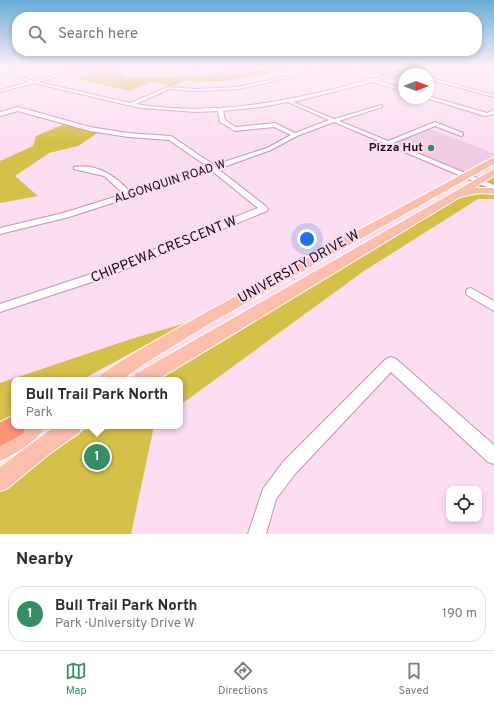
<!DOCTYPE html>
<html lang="en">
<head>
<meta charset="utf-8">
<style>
	body { margin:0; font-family:Overpass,sans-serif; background:#f2f2f3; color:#2b2b33 }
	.controls { position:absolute; right:12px; bottom:12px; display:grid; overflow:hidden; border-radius:8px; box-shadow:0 2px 6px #0003 }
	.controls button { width:36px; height:36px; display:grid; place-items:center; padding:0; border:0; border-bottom:1px solid #e1e1e2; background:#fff; color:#2b2b33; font:20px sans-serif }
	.compass { position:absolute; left:398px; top:68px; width:36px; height:36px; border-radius:50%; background:#fff; box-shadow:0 2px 6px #0003; rotate:90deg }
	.you { position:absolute; left:307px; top:239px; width:14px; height:14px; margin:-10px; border:3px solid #fff; border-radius:50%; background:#1a73e8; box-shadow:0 0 0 6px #1a73e833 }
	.badge { display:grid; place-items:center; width:26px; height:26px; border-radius:50%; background:#368f64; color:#fff; font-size:13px; font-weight:700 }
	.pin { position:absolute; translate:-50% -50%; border:2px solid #fff; box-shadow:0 1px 4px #0006 }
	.popup { position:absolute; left:11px; top:377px; width:172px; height:52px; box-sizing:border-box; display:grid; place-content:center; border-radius:8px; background:#fff; filter:drop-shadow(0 1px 3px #0005); font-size:13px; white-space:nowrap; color:#7c7c81 }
	.popup b { font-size:15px; color:#2b2b33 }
	.popup::after { content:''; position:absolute; left:50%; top:100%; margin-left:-8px; border:8px solid transparent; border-top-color:#fff }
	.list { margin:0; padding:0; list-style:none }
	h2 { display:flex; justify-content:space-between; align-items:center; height:52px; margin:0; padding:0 16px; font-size:17px }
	h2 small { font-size:13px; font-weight:400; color:#7c7c81 }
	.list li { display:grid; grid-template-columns:26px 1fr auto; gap:12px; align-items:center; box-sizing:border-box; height:56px; margin:0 8px 8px; padding:0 8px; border:1px solid #e1e1e2; border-radius:16px }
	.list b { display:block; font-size:15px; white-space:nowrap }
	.list p { margin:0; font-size:13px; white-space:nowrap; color:#7c7c81 }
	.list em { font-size:13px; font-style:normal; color:#7c7c81 }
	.icon { flex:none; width:22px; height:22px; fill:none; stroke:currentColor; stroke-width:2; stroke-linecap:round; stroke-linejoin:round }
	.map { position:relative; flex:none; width:494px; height:534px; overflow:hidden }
	.search { position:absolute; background:#fff; box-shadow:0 2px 6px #0003; left:12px; right:12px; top:12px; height:44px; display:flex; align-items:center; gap:10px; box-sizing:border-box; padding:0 14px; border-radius:16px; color:#7c7c81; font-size:15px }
	.sheet { height:116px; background:#fff }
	nav { display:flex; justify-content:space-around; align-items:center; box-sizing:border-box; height:56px; border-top:1px solid #e1e1e2; background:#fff; font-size:11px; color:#7c7c81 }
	nav a { display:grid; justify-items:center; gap:2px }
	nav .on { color:#368f64 }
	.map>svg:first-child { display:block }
	.built { fill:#f0cde4 }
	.green { fill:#d5c049 }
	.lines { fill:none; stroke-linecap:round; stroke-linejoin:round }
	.minor-casing { stroke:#c392b3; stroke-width:2 }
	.major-casing { stroke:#fff; stroke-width:2 }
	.highway-casing { stroke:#fff; stroke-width:2 }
	.minor { fill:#fff; fill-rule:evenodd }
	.major { fill:#fdbfab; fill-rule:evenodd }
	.highway { fill:#fc9573; fill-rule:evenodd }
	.poi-dot { fill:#368f64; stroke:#fdddf2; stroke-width:1.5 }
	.labels { text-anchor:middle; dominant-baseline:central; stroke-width:4; stroke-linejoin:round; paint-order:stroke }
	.far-poi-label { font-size:12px; font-weight:bold; fill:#1e0c19; stroke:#fdddf2; text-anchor:end }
	.far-street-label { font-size:12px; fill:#1e0c19; stroke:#fdddf2 }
	.street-label { font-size:14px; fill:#1e0c19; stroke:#fdddf2 }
</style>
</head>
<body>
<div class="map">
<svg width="494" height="534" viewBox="0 0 494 534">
	<rect width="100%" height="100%" fill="#fdddf2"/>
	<path class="built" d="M224,67H278L225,76L223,72Z
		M427,128L494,153V160L465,176L389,143Z"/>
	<path class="green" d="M88,67H114L125,77C157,77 191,78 223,72L225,76L278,67H299L229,81L201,82L186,80L168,88L166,85L151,82L129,91L77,79L93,74Z
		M356,67H421L387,76Z
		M67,123L101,131L78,146L49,153L15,176L38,196L0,203V161L33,146L36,136Z
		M494,172V199H478L364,271L180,405V380H141Z
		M189,322L81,380H14V416L0,424V383L128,340Z
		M90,426H154L131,534H0V490Z"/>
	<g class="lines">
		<g class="minor-casing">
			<path id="minor" d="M18,67H24L7,72L34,81L85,67H90L38,82L130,103L168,87L195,89L238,87L332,67L372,79L418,67H423L377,80L404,89V91L372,82L293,102L334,119L382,105V107L339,121L388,141L435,122L463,133V135L461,136L435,126L393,143L494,185V190L334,122L297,136L271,150L218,169L267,207L268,209L267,211L104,278L0,312V304L97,272L258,208L212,171L69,217L0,234V228L63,213L124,194L104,176L74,169V167C96,163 116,176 130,192L208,167L169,140L128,137L90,131L18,111L0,116V112L18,107L90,127L128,133L171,136L214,165L267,148L291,135L274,127L235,131L220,122L218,111L196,112L140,108L34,83L0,92V90L29,82L0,71V69L3,70ZM332,69L368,80C292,101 214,117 136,104L169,89L195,91L238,89ZM288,102L329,120L295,133L275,123L236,127L225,120L223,111L261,107Z
				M201,67H208L195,70L193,69Z
				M428,77L494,95V97L428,79Z
				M428,96L487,113L494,110V114L485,116L426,98H428Z
				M471,288L494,301V311L467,295L466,292L467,289Z
				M391,357L396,359L494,445V464L488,462L391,372L295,474L276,499L266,534H248L263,489L283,462L386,359Z"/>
		</g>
		<g class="major-casing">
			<path id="major" d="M494,157V164L211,323L149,361L122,380H98L101,374L137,351L201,315Z
				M494,169V176L474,188H494V194L479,193L460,197L157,380H132L135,374Z
				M19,426H46C41,438 13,456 0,461V439Z
				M55,426H82L79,433L49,454L8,488L0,491V467Z"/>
		</g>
		<g class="highway-casing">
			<path id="highway" d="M14,415V426H26L23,434L0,446V422Z"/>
		</g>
		<use href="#minor" class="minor"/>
		<use href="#major" class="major"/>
		<use href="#highway" class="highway"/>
	</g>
	<linearGradient id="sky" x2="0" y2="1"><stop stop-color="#66add7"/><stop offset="0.47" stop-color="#fef0f9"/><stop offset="1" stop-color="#fef0f9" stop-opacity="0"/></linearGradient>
	<rect width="494" height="142" fill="url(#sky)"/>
	<circle class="poi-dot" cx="431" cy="148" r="4"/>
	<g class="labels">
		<g class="far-poi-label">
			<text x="423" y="148">Pizza Hut</text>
		</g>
		<g class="far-street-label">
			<text transform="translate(170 182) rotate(-18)">ALGONQUIN ROAD W</text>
		</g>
		<g class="street-label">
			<text transform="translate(164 250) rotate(-22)">CHIPPEWA CRESCENT W</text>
			<text transform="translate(299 267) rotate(-29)">UNIVERSITY DRIVE W</text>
		</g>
	</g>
</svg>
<div class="controls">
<button><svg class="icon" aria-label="locate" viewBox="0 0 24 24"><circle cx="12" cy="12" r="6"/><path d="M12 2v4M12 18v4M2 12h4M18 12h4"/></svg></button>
</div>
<svg class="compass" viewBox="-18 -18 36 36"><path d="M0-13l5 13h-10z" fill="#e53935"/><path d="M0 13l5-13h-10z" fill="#7c7c81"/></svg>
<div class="you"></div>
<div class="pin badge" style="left:97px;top:457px">1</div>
<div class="popup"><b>Bull Trail Park North</b>Park</div>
<div class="search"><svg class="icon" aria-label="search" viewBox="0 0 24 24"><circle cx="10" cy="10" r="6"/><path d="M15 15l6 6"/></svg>Search here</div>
</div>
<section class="sheet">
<h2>Nearby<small></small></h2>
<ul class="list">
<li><span class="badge">1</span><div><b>Bull Trail Park North</b><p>Park · University Drive W</p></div><em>190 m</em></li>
</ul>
</section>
<nav>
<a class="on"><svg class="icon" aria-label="map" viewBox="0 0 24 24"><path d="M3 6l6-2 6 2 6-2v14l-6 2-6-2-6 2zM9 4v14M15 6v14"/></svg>Map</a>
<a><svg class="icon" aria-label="directions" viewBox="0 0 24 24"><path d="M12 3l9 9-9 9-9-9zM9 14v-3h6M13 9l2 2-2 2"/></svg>Directions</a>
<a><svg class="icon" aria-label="saved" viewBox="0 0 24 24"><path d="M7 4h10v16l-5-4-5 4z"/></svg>Saved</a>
</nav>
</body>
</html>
